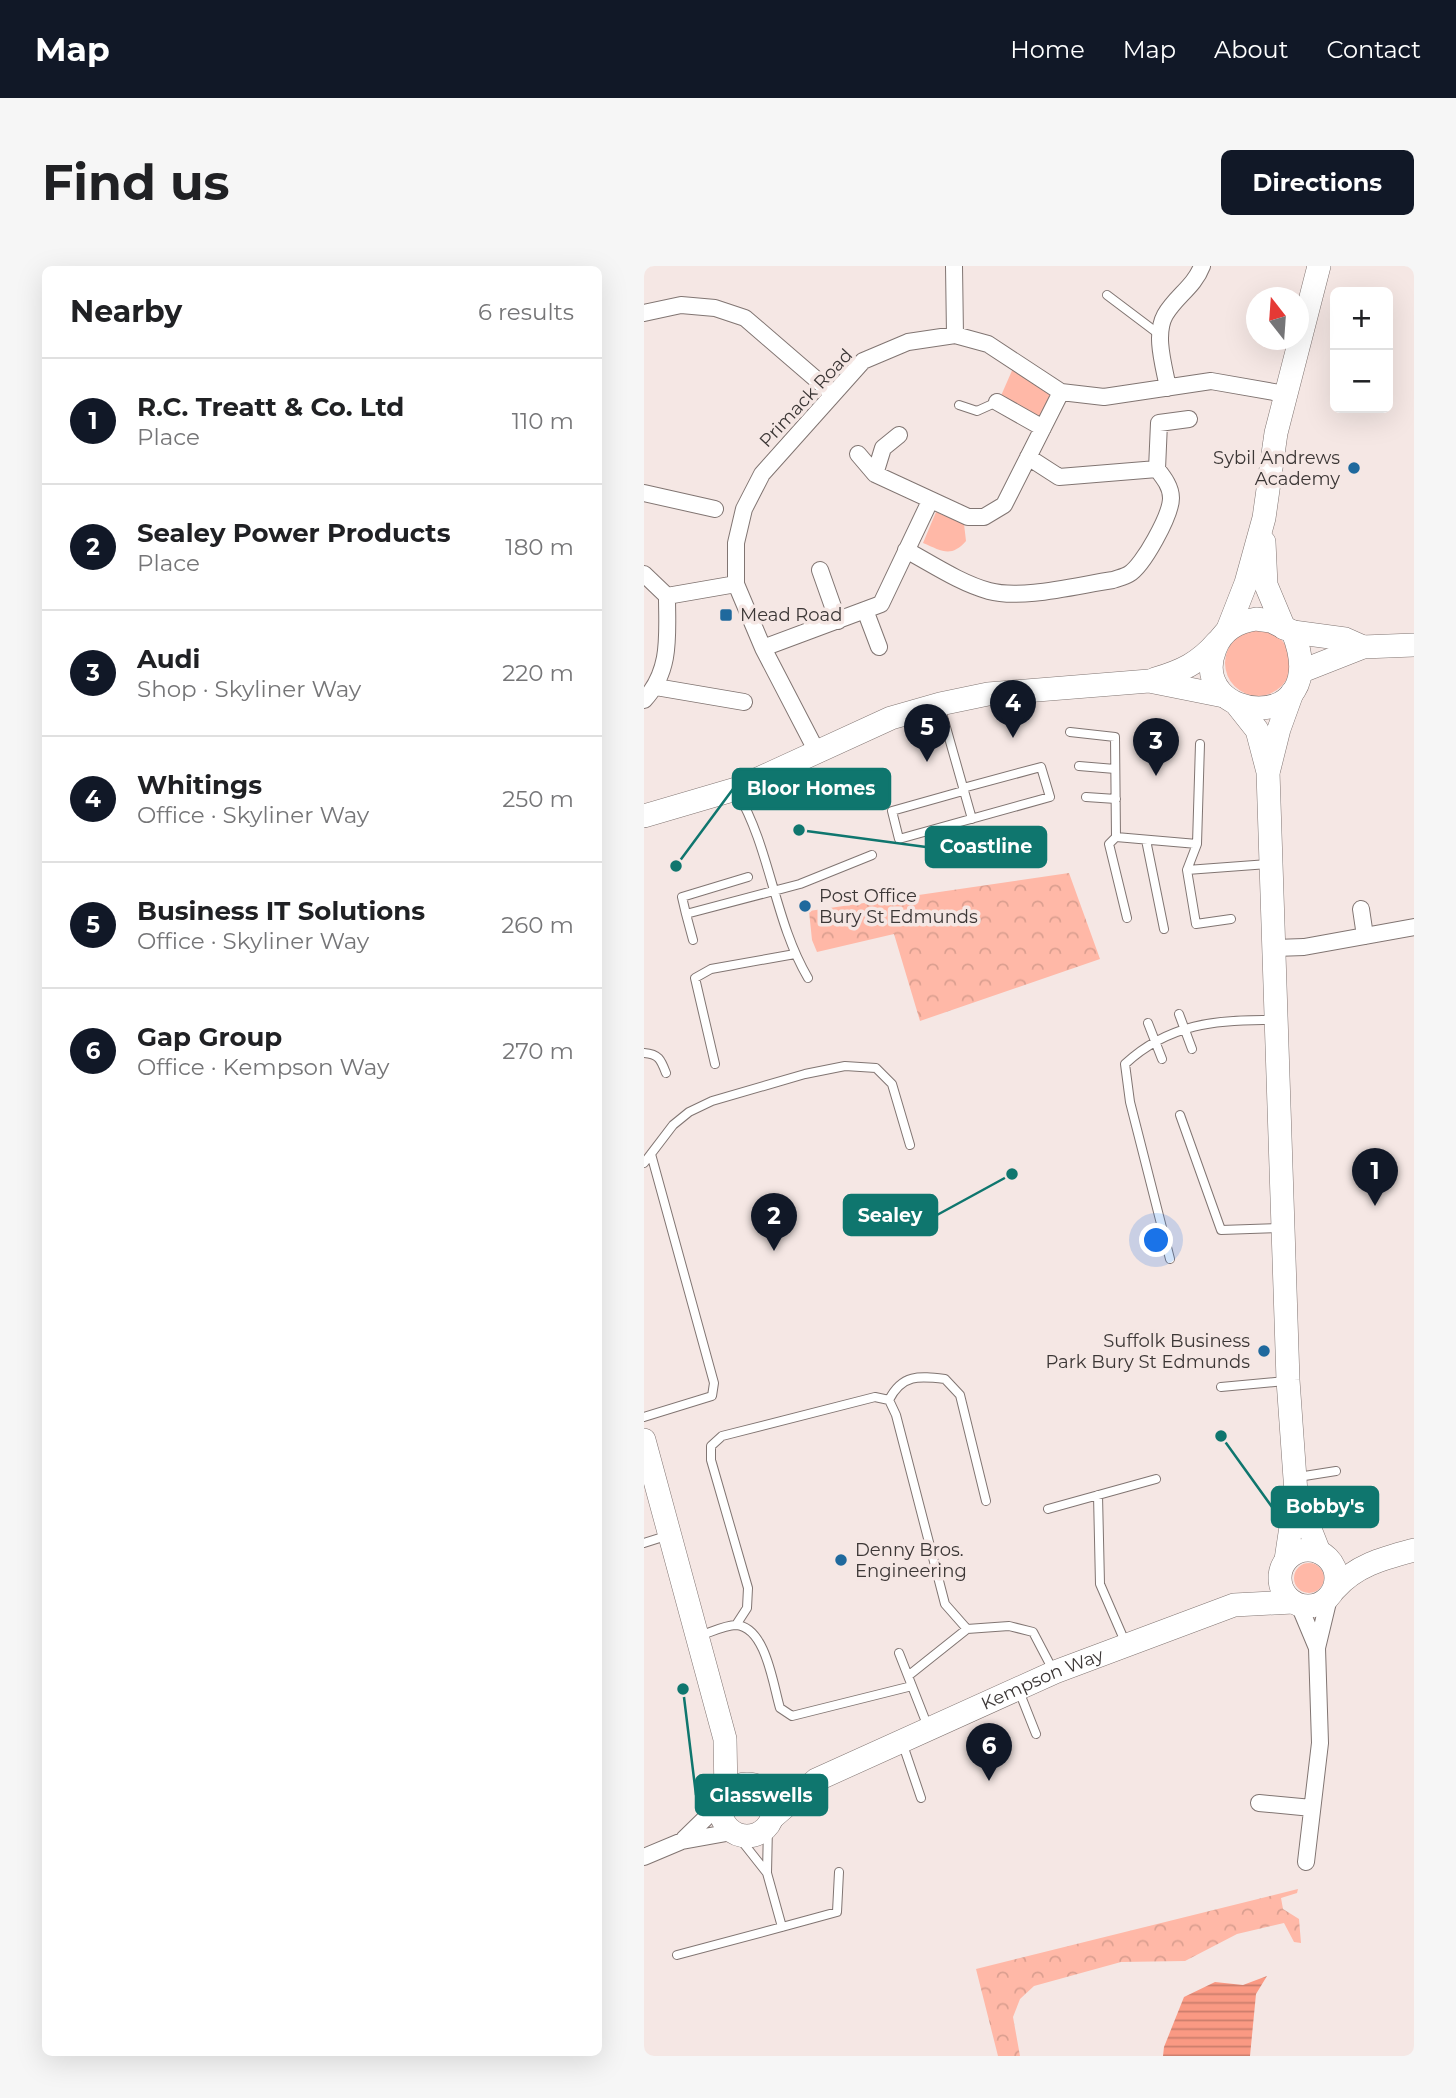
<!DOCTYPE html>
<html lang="en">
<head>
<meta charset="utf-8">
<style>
	body { margin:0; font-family:Montserrat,sans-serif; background:#f6f6f6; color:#202124 }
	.controls { position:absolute; right:21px; top:21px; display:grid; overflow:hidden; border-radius:10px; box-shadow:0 7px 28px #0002 }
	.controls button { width:63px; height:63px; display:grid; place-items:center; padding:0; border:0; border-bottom:2px solid #e0e0e0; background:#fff; color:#202124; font:35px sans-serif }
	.compass { position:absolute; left:602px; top:21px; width:63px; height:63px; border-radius:50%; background:#fff; box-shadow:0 7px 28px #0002; rotate:343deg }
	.you { position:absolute; left:513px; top:975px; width:24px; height:24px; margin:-18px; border:5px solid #fff; border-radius:50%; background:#1a73e8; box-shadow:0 0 0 10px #1a73e833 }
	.badge { display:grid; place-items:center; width:46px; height:46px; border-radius:50%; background:#111827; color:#fff; font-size:23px; font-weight:700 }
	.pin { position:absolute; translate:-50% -58px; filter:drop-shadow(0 2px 4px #0008) }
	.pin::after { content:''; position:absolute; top:37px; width:24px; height:21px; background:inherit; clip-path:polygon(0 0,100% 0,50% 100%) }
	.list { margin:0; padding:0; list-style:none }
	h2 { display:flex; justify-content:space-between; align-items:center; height:91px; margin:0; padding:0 28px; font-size:30px }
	h2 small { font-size:23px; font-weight:400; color:#757577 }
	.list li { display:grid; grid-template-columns:46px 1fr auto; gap:21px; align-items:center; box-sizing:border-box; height:126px; padding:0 28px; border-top:2px solid #e0e0e0 }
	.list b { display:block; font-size:26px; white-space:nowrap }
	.list p { margin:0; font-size:23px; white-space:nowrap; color:#757577 }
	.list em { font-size:23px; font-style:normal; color:#757577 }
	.map { position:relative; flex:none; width:770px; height:1790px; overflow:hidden; border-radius:10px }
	header { display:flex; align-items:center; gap:42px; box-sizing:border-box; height:98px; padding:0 35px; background:#111827; color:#fff }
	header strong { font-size:33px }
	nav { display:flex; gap:38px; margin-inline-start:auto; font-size:24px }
	.intro { display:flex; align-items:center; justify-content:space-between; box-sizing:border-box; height:168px; padding:0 42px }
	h1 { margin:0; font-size:49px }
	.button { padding:18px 32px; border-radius:10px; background:#111827; color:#fff; font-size:24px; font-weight:700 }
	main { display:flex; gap:42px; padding:0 42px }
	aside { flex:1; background:#fff; border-radius:10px; box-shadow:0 7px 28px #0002 }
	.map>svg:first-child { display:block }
	.grass { fill:#ffb8a7 }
	.forest { fill:url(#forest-crowns) }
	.water { fill:url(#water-rules) }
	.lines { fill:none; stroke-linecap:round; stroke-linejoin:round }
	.lane-casing { stroke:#817572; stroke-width:10 }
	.street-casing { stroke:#817572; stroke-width:18 }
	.secondary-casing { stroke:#817572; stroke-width:24 }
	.lane { stroke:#fff; stroke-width:8 }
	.street { stroke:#fff; stroke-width:16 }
	.secondary { stroke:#fff; stroke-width:23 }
	.poi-dot { fill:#1f699d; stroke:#f5e7e4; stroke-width:2.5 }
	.labels { text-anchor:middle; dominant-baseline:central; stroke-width:7; stroke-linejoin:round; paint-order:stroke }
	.street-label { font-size:18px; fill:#3c3736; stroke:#f5e7e4 }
	.poi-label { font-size:18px; fill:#3c3736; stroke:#f5e7e4; text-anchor:start }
	.leader { fill:none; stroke:#0f766e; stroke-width:2.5 }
	.callout-dot { fill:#0f766e; stroke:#f5e7e4; stroke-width:2.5 }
	.callout { fill:#0f766e; stroke:#0f766e; stroke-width:2.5 }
	.callout-label { font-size:19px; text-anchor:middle; font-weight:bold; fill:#fff }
</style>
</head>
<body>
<header>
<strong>Map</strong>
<nav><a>Home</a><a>Map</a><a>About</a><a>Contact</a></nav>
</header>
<div class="intro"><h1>Find us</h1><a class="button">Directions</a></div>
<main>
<aside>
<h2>Nearby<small>6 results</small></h2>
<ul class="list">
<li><span class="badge">1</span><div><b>R.C. Treatt &amp; Co. Ltd</b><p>Place</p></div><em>110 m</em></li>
<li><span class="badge">2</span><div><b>Sealey Power Products</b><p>Place</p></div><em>180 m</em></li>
<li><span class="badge">3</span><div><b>Audi</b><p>Shop · Skyliner Way</p></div><em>220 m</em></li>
<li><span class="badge">4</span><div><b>Whitings</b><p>Office · Skyliner Way</p></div><em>250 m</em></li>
<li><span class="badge">5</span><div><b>Business IT Solutions</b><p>Office · Skyliner Way</p></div><em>260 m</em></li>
<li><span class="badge">6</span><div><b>Gap Group</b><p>Office · Kempson Way</p></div><em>270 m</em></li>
</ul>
</aside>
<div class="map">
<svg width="770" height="1790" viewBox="0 0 770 1790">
	<defs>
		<pattern id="forest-crowns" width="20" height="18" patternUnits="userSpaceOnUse" patternTransform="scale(1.75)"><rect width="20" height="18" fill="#ffb8a7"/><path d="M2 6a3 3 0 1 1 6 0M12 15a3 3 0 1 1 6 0" fill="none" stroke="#db9f90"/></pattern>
		<pattern id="water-rules" width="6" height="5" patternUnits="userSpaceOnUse" patternTransform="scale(1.75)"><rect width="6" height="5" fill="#fa9983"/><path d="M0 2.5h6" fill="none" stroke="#cc7e6c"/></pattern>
	</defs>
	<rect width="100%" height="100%" fill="#f5e7e4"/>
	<path class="grass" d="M370,100L411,128L396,154L356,132Z
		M292,246L320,258L322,275C307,292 298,285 279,277Z
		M581 397a33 33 0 1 1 66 0a33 33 0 1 1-66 0Z
		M650 1312a15 15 0 1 1 30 0a15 15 0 1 1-30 0Z"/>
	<path class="forest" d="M425,607L456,693L276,755L250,668L173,686L168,674L165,645Z
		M654,1623L653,1627L637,1632L639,1643L655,1653L657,1677L650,1676L640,1657L593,1668L541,1695L477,1696L390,1720L376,1733L369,1751L376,1790H354L332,1703Z"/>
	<path class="water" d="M623,1710L612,1728L606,1790H519L520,1781L540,1731L571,1716L599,1719Z"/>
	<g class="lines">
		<g class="lane-casing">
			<path id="lane" d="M463,29L516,69
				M315,139L333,145L353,136
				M296,440L328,553
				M426,466L471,471L472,571L553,578
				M556,478L553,578L543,604L552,658L587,653
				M435,500L471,503
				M319,522L397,501L406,531L255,573L248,545L319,525
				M93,526C127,584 130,654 164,712
				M442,531L472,533
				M472,571L465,578L483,652
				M502,574L520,663
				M543,604L624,598
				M42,648L38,631L104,611
				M49,674L42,648L156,618L228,589
				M535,748L548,783
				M504,757L518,793
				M0,787C15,788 17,794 22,807
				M71,798L51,712L67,703L151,688
				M536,849L577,964L636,962
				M0,897L29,859L45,846L68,835L161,808L201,800L232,802L248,818L266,879
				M526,993L486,836L481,798C524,758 573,753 629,754
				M577,1121L641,1115
				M245,1134C258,1108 275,1110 301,1113L316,1129L342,1235
				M0,1151L68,1130L70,1117L7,888
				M654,1211L692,1205
				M454,1229L456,1318L482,1378
				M404,1243L512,1213
				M0,1277L22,1270
				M92,1359L103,1342L104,1322L67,1194V1180L78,1170L231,1131L245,1134L252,1149L301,1338L323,1363L365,1360L389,1366L410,1406
				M55,1370C65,1367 81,1359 92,1359C122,1361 129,1419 136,1442L148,1450L268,1420
				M255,1387L284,1461
				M264,1410L323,1363
				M375,1425L392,1468
				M258,1476L277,1532
				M123,1607L124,1560
				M138,1661L193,1646L195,1606
				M33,1689L138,1661L123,1607L93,1569"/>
		</g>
		<g class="street-casing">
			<path id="street" d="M310,0L311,69
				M0,47L37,39L71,42L101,52L188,127
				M524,122C520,100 510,69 521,49C532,30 550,21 558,0
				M353,136L399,162
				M214,188L231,208L324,251H340L360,239L417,126
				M513,203L515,157L545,153
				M231,208L239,182L255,169
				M0,227L71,243
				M262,284C288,298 316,317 345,325C378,334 434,319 469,314C474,312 480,311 485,308C499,300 527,249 527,232C527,221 520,212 513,203L415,211L384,191
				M176,304L194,355
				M0,308L23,330L92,318
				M221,344L235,381
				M119,382L237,338L286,235
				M12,421L100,436
				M0,434C28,404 23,368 23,330
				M172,484L119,382L92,318V277L100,243L118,208L219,95L264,76L311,69L344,78L417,126L460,131L567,115L641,128
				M717,643L721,670
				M631,682L660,681L770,661
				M655,1339L673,1382
				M615,1537L668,1542
				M40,1573L78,1536
				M0,1591L38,1575L88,1566
				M662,1596L676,1477L673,1382L685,1332"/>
		</g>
		<g class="secondary-casing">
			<g id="secondary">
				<path d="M620,276L622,319L640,362"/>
				<path d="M612,353L627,355L649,366C691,473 542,456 571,383C578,364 593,356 612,353Z"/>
				<path d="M584,363L602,317L620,252L632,167L675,0"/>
				<path d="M649,366L701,373L719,381"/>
				<path d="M658,405L719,381L770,379"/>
				<path d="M511,413C538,405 555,397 573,376"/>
				<path d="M594,440L613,464L624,506L644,1114L652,1227L642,1294"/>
				<path d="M625,503L635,463L648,427"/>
				<path d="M0,550L92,523L247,452L296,438L344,428L505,415L580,430"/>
				<path d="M0,1174L81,1473L82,1528"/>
				<path d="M653,1230L675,1286"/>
				<circle cx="664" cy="1312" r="28"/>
				<path d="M691,1323C712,1299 740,1292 770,1284"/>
				<circle cx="103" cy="1544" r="26"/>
				<path id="s1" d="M128,1552L172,1514L411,1406L590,1339L649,1336"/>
			</g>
		</g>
		<use href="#lane" class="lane"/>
		<use href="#street" class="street"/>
		<use href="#secondary" class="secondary"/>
	</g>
	<g class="poi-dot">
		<circle cx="710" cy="202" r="7"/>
		<rect x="75" y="342" width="14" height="14" rx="3.5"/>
		<circle cx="161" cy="640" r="7"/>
		<circle cx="620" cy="1085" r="7"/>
		<circle cx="197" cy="1294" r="7"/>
	</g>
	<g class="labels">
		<g class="street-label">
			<text transform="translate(162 132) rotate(-47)">Primack Road</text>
			<text stroke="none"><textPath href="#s1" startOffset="306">Kempson Way</textPath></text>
		</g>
		<g class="poi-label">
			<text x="696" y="192" text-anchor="end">Sybil Andrews<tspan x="696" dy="21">Academy</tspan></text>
			<text x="96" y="349">Mead Road</text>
			<text x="175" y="630">Post Office<tspan x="175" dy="21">Bury St Edmunds</tspan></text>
			<text x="606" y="1075" text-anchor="end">Suffolk Business<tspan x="606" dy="21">Park Bury St Edmunds</tspan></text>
			<text x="211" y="1284">Denny Bros.<tspan x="211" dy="21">Engineering</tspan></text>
		</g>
	</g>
	<path class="leader" d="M32 600L89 523M155 564L282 581M368 908L293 949M577 1170L628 1241M39 1423L52 1529"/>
	<g class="callout-dot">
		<circle cx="32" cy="600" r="7"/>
		<circle cx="155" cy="564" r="7"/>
		<circle cx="368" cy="908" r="7"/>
		<circle cx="577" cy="1170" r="7"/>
		<circle cx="39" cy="1423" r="7"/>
	</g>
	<g class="callout">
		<rect x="89" y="503" width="157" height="40" rx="7"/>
		<rect x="282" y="561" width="120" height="40" rx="7"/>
		<rect x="200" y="929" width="93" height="40" rx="7"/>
		<rect x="628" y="1221" width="106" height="40" rx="7"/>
		<rect x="52" y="1509" width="131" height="40" rx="7"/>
	</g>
	<g class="callout-label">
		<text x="167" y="529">Bloor Homes</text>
		<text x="342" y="587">Coastline</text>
		<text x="246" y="956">Sealey</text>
		<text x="681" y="1247">Bobby's</text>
		<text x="117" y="1536">Glasswells</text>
	</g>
</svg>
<div class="controls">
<button>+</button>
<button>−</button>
</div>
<svg class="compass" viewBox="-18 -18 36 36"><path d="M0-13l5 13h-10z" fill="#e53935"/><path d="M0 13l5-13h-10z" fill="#757577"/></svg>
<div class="you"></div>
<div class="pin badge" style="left:731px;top:940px">1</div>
<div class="pin badge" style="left:130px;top:985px">2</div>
<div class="pin badge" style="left:512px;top:510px">3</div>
<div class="pin badge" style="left:369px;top:472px">4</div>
<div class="pin badge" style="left:283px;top:496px">5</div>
<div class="pin badge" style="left:345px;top:1515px">6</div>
</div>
</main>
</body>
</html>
